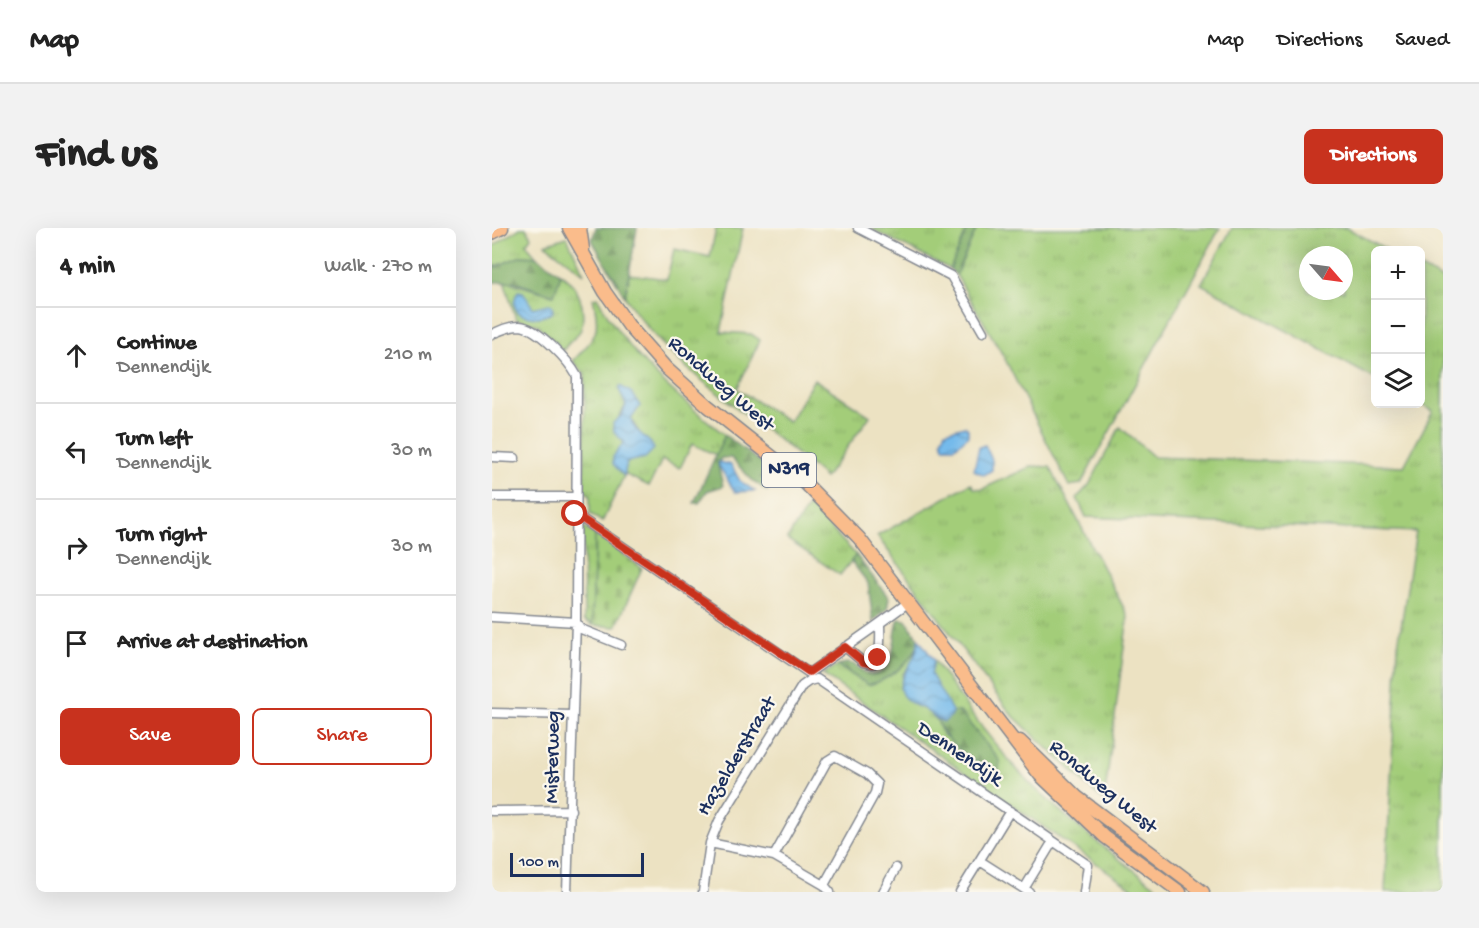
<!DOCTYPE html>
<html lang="en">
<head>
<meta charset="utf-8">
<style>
	body { margin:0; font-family:"Gochi Hand",sans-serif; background:#f2f2f2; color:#222 }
	.controls { position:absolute; right:18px; top:18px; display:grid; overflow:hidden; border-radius:9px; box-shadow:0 6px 24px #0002 }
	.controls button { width:54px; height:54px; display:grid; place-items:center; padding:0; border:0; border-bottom:2px solid #e0e0e0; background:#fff; color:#222; font:30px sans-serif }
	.compass { position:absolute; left:807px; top:18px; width:54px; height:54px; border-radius:50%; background:#fff; box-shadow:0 6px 24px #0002; rotate:118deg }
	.scale { position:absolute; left:18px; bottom:15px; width:134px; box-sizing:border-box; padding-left:6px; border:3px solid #1b2f5e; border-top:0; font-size:16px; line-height:21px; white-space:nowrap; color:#1b2f5e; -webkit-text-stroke:4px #fbf7ec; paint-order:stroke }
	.stop { position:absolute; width:18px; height:18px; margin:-14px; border:4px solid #c8321e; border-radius:50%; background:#fff }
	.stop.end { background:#c8321e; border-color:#fff; box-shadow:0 2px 6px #0008 }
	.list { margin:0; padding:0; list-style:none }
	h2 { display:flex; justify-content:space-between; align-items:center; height:78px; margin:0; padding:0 24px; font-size:26px }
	h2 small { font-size:20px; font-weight:400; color:#767676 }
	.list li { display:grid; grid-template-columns:39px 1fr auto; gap:18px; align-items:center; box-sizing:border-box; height:96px; padding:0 24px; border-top:2px solid #e0e0e0 }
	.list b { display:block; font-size:22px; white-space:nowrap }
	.list p { margin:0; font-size:20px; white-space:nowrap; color:#767676 }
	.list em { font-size:20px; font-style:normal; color:#767676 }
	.actions { display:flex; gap:12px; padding:18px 24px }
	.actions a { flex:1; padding:14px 0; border:2px solid #c8321e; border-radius:9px; text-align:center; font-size:21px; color:#c8321e }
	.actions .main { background:#c8321e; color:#fff }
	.icon { flex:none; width:33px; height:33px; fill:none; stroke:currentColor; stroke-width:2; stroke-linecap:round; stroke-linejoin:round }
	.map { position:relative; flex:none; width:951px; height:664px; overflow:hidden; border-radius:9px }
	header { display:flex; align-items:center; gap:36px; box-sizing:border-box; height:84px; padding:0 30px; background:#fff; border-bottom:2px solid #e0e0e0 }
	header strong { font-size:28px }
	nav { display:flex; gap:33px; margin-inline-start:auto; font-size:21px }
	.intro { display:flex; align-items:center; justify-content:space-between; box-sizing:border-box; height:144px; padding:0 36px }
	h1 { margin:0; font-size:42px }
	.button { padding:15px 27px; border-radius:9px; background:#c8321e; color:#fff; font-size:21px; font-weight:700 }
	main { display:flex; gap:36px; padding:0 36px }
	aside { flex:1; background:#fff; border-radius:9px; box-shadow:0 6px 24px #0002 }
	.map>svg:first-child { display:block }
	.grass { fill:url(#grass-tufts); stroke:#5f7e6c; stroke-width:1.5; fill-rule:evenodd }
	.forest { fill:url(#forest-firs); stroke:#4e7064; stroke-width:1.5 }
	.cemetery { fill:url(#cemetery-stones); stroke:#5f7e6c; stroke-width:1.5 }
	.water { fill:url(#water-waves); stroke:#4874a4; stroke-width:1.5 }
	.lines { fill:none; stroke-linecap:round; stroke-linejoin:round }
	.minor-casing { stroke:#848890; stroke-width:11 }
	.primary-casing { stroke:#848890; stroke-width:15 }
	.minor { stroke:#fff; stroke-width:8 }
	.primary { stroke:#fabc8b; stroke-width:12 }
	.route { stroke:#c8321e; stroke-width:8 }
	.labels { text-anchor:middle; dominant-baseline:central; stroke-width:4.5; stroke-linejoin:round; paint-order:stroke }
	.shield { fill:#fbf7ec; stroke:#5e6b89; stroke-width:1.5 }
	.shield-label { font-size:20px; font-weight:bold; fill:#1b2f5e }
	.street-label { font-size:21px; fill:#1b2f5e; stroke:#fbf7ec }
</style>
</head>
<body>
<header>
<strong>Map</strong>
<nav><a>Map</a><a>Directions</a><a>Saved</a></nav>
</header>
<div class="intro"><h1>Find us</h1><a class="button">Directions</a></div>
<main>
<aside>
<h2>4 min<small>Walk · 270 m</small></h2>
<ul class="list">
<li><svg class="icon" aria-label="ahead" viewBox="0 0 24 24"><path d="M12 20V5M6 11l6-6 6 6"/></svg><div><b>Continue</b><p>Dennendijk</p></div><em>210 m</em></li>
<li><svg class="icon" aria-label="left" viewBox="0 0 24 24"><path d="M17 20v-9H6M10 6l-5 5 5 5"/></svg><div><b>Turn left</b><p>Dennendijk</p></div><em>30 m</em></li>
<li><svg class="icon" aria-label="right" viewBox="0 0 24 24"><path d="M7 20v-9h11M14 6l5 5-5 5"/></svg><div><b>Turn right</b><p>Dennendijk</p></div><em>30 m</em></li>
<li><svg class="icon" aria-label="arrive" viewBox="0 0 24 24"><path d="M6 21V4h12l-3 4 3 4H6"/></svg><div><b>Arrive at destination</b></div></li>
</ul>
<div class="actions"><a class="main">Save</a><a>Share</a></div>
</aside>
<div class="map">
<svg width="951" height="664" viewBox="0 0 951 664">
	<defs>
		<pattern id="grass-tufts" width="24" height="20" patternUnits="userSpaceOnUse" patternTransform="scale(1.5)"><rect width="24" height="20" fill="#a3cd79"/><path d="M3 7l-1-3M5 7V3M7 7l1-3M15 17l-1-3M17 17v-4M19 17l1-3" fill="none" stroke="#8cb06b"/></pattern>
		<pattern id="forest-firs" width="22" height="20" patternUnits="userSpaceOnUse" patternTransform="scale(1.5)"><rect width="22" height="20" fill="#82b069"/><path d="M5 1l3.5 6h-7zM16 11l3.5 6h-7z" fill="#6a905a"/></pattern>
		<pattern id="cemetery-stones" width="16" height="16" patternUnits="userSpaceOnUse" patternTransform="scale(1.5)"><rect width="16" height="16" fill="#a3cd79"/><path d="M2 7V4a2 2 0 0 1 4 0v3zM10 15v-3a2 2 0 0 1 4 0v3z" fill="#8cb06b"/></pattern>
		<pattern id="water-waves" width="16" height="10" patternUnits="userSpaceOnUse" patternTransform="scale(1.5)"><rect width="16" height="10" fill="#74baeb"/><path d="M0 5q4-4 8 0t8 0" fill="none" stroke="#5e98c2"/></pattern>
	</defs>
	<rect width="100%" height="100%" fill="#fbf7ec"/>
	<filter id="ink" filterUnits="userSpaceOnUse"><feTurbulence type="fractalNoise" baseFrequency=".0167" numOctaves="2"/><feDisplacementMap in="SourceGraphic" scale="12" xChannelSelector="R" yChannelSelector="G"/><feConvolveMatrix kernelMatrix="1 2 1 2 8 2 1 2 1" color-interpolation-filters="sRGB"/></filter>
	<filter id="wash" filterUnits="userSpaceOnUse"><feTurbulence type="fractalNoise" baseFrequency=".008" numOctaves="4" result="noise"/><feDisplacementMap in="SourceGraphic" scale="24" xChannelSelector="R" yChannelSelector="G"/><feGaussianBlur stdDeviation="1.35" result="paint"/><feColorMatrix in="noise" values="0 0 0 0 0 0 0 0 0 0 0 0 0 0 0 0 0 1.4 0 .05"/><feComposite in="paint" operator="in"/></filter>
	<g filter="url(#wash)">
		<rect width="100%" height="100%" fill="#ece2c2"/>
		<path class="grass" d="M28,0H34L39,9L34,16L45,29L29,28L0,40V19Z
			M224,0H251L229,104L259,106L268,112L245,161L297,194L322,151L378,188L333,250C264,186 186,151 133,69L137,46L175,51L182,21L218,29Z
			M382,0H476L458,41L381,2Z
			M485,0H728L589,256L577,258L512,129L464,47Z
			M740,0H855L896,22H884L883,151L709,56ZM816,27H852V63H816Z
			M75,9L92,46L53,16Z
			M929,40L951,52V664H893L906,417L924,304L594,289L585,270L597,257L628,199L662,229L912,238L941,183L928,176Z
			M69,46C86,57 95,79 89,101C86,109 75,114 71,123L46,97L24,91L12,53L61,67Z
			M105,69C136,127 183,167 233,207L224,227L200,216L188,240L170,232L157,258L134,247L131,242L135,234L146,231L159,215L150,209L139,191L145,182L127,161L134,177L127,189L131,218L124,226L129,245L132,248L110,294L98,285V266L92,264L93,146L81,133C105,107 109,105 101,70Z
			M540,238L558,239L636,388L612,573L519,486L385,308L479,255L482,260L490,261Z
			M317,277L364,327L348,347L295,311Z
			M91,299L103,307L100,397L92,392Z
			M426,419L422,432L410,447L422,477L434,482L445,492L450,506L505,548L468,484H460L439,446L442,432C473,477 505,523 544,561C584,599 627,632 672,664H646L330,446L346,438L377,457C399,451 412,438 426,419Z"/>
		<path class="forest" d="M104,0H145L133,69L104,19L100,12Z
			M476,0H485L464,47L458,41Z
			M29,28L45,29L69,46L62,67L22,54H0V40Z
			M233,207L284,246L275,263L260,252L239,230H229L226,237L231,258L215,263L207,275H202Z
			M364,327L397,370L395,381L381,393L376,355L359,333Z
			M407,391L414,392L426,410L427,417C415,437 399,451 376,457L346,438C366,427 367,450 384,446C406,441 400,406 407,391Z
			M460,484H468L508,533L506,548C482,532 456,520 445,492L460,487Z"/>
		<path class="cemetery" d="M103,307L150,340L124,399L100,397Z"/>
		<path class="water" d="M26,63L31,64L41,80L57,76L60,77L61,84C43,95 12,89 26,63Z
			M128,158L140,165L148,178L139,191C141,205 158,209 162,221L153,230L135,234L132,248L121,236V229L132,214L122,204L121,195L130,187L134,177L127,161Z
			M473,198L476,201V208L463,219H452L450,212L454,203Z
			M493,217L500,232V242L492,247L482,242L487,219Z
			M227,234L239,237L248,253L263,263L243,264L227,238Z
			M426,410L442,432L439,446L460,483V487L452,494C442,491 437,483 428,479C383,461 430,437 426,410Z"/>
	</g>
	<g filter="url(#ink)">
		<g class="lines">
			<g class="minor-casing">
				<path id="minor" d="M366,0L459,48L491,104
					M0,106C9,102 17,98 28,98C45,99 77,133 85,148L84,394L75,664
					M0,229L23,230
					M0,269H83
					M83,286L317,445L388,395C388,409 390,425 381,436L371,434L353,419
					M0,389L84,394L89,401L129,417
					M388,395L417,374
					M0,485L80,487
					M0,583L79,582
					M218,615L282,628L332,657L338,664
					M282,628L335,533L343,528L375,546L385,556L383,565L332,657
					M488,633L537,664
					M532,661L558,618
					M211,664L218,615L227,593L310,458L317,453L325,451L596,637L592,664
					M391,664L404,640
					M468,664L518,583"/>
			</g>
			<g class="primary-casing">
				<path id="primary" d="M77,0L113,64L137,98L174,140L216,178L312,254L367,310L548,547L613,609L688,664
					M88,0L91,21
					M0,5L10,0
					M528,513L585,569L711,664"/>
			</g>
			<use href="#minor" class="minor"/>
			<use href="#primary" class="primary"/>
		</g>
	</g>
	<g class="lines" filter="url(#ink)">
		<path class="route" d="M83,286L317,444L353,419L371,434L381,436L386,430"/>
	</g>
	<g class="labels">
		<rect class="shield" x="270" y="225" width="54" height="34" rx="4.5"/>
		<g class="shield-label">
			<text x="297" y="242">N319</text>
		</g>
		<g class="street-label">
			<text transform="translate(228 157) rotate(41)">Rondweg West</text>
			<text transform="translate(467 527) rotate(34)">Dennendijk</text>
			<text transform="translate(62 529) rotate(-89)">Misterweg</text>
			<text transform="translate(246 529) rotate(-59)">Hazelderstraat</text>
			<text transform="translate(610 560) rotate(40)">Rondweg West</text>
		</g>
	</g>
</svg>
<div class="controls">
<button>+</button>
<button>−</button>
<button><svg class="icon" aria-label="layers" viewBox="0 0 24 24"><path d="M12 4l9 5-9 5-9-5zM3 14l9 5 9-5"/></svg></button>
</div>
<svg class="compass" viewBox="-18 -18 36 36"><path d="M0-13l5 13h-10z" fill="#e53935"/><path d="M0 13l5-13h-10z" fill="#767676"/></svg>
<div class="scale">100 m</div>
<div class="stop" style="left:83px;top:286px"></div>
<div class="stop end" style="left:386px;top:430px"></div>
</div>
</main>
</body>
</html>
